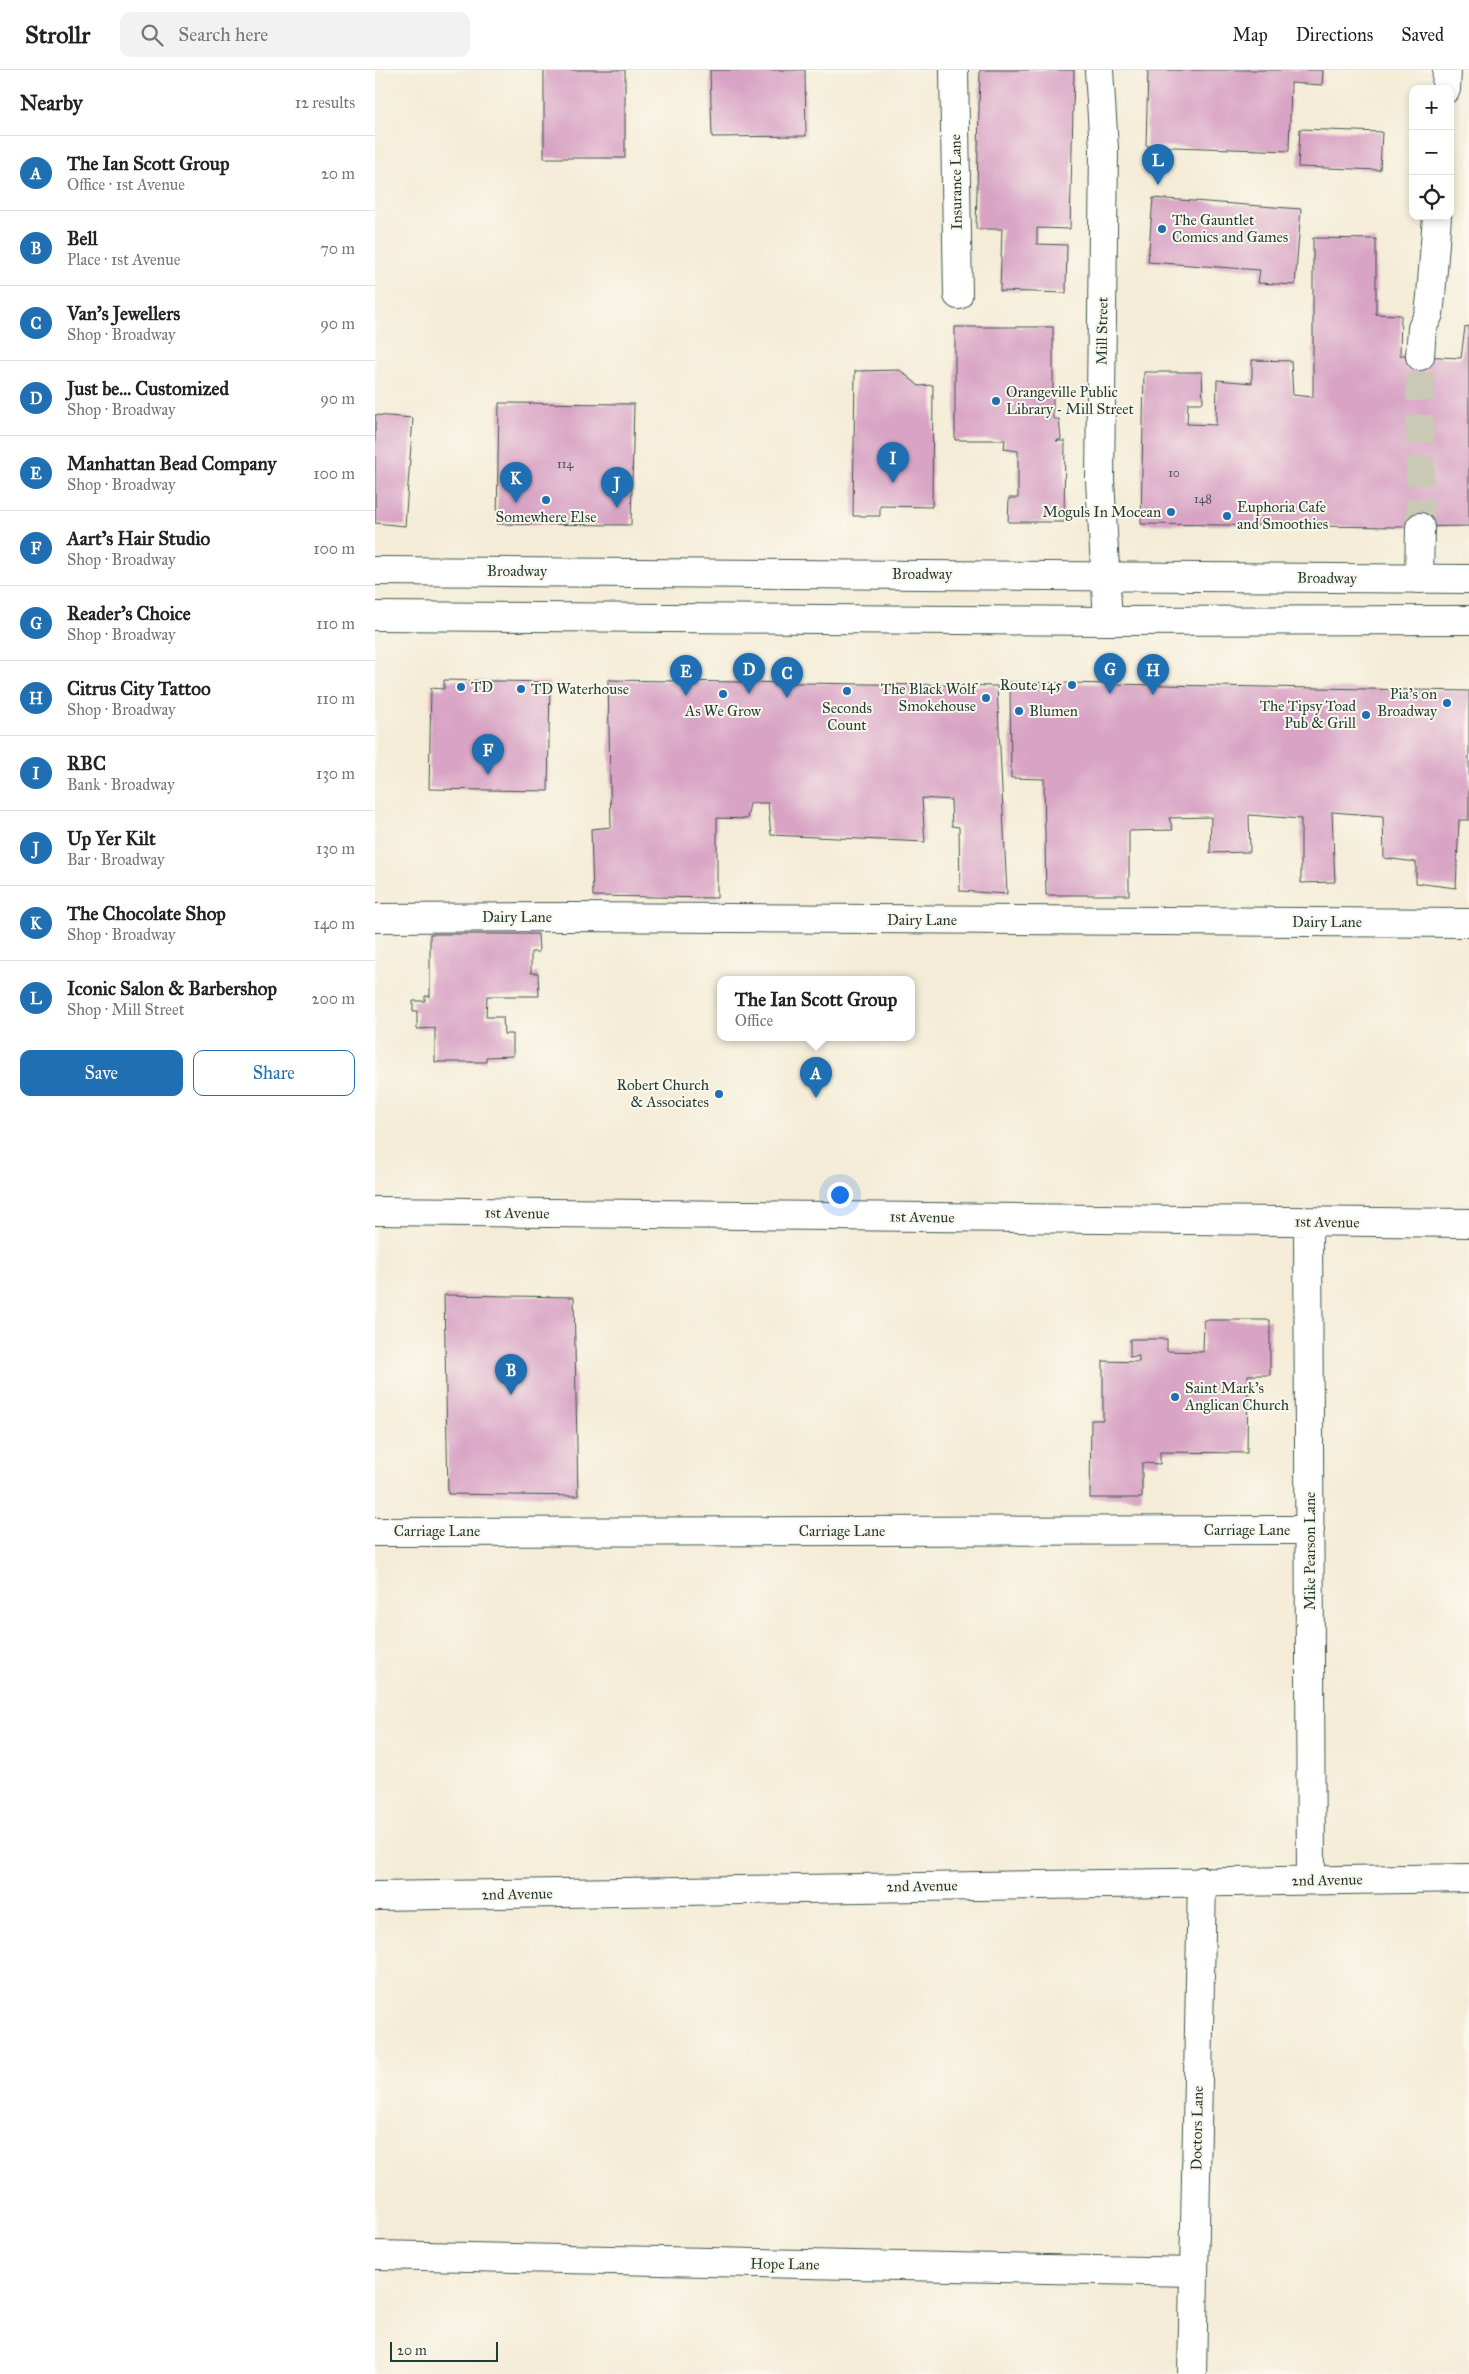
<!DOCTYPE html>
<html lang="en">
<head>
<meta charset="utf-8">
<style>
	body { margin:0; font-family:"IM FELL Great Primer",serif; background:#f2f2f2; color:#222 }
	.controls { position:absolute; right:15px; top:15px; display:grid; overflow:hidden; border-radius:10px; box-shadow:0 2px 8px #0003 }
	.controls button { width:45px; height:45px; display:grid; place-items:center; padding:0; border:0; border-bottom:1px solid #e0e0e0; background:#fff; color:#222; font:25px sans-serif }
	.scale { position:absolute; left:15px; bottom:12px; width:108px; box-sizing:border-box; padding-left:5px; border:2px solid #1f3d34; border-top:0; font-size:14px; line-height:18px; white-space:nowrap; color:#1f3d34; -webkit-text-stroke:4px #fbf7ec; paint-order:stroke }
	.you { position:absolute; left:464px; top:1124px; width:18px; height:18px; margin:-12px; border:4px solid #fff; border-radius:50%; background:#1a73e8; box-shadow:0 0 0 8px #1a73e833 }
	.badge { display:grid; place-items:center; width:32px; height:32px; border-radius:50%; background:#1f6fb2; color:#fff; font-size:16px; font-weight:700 }
	.pin { position:absolute; translate:-50% -41px; filter:drop-shadow(0 1px 2px #0008) }
	.pin::after { content:''; position:absolute; top:26px; width:18px; height:15px; background:inherit; clip-path:polygon(0 0,100% 0,50% 100%) }
	.popup { position:absolute; left:342px; top:906px; width:198px; height:65px; box-sizing:border-box; display:grid; place-content:center; border-radius:10px; background:#fff; filter:drop-shadow(0 1px 4px #0005); font-size:16px; white-space:nowrap; color:#767676 }
	.popup b { font-size:19px; color:#222 }
	.popup::after { content:''; position:absolute; left:50%; top:100%; margin-left:-10px; border:10px solid transparent; border-top-color:#fff }
	.list { margin:0; padding:0; list-style:none }
	h2 { display:flex; justify-content:space-between; align-items:center; height:65px; margin:0; padding:0 20px; font-size:21px }
	h2 small { font-size:16px; font-weight:400; color:#767676 }
	.list li { display:grid; grid-template-columns:32px 1fr auto; gap:15px; align-items:center; box-sizing:border-box; height:75px; padding:0 20px; border-top:1px solid #e0e0e0 }
	.list b { display:block; font-size:19px; white-space:nowrap }
	.list p { margin:0; font-size:16px; white-space:nowrap; color:#767676 }
	.list em { font-size:16px; font-style:normal; color:#767676 }
	.actions { display:flex; gap:10px; padding:15px 20px }
	.actions a { flex:1; padding:11px 0; border:1px solid #1f6fb2; border-radius:10px; text-align:center; font-size:18px; color:#1f6fb2 }
	.actions .main { background:#1f6fb2; color:#fff }
	.icon { flex:none; width:28px; height:28px; fill:none; stroke:currentColor; stroke-width:2; stroke-linecap:round; stroke-linejoin:round }
	.map { position:relative; flex:none; width:1094px; height:2304px; overflow:hidden }
	header { display:flex; align-items:center; gap:30px; box-sizing:border-box; height:70px; padding:0 25px; background:#fff; border-bottom:1px solid #e0e0e0 }
	header strong { font-size:24px }
	nav { display:flex; gap:28px; margin-inline-start:auto; font-size:18px }
	.search { width:350px; height:45px; background:#f2f2f2; display:flex; align-items:center; gap:12px; box-sizing:border-box; padding:0 18px; border-radius:10px; color:#767676; font-size:19px }
	main { display:flex }
	aside { flex:1; background:#fff }
	.map>svg:first-child { display:block }
	.building { fill:#d8a3c4 }
	.lines { fill:none; stroke-linecap:round; stroke-linejoin:round }
	.minor-tunnel { stroke:#c9c9b6; stroke-width:28; stroke-dasharray:28 14; stroke-linecap:butt }
	.minor-casing { stroke:#3f574c; stroke-width:30 }
	.major-casing { stroke:#3f574c; stroke-width:30 }
	.minor { stroke:#fff; stroke-width:28 }
	.major { stroke:#fff; stroke-width:28 }
	.poi-dot { fill:#1f6fb2; stroke:#fbf7ec; stroke-width:2 }
	.labels { text-anchor:middle; dominant-baseline:central; stroke-width:4; stroke-linejoin:round; paint-order:stroke }
	.number-label { font-size:12px; fill:#4d5658 }
	.street-label { font-size:15px; fill:#1f3d34; stroke:#fbf7ec }
	.poi-label { font-size:15px; fill:#1f3d34; stroke:#fbf7ec; text-anchor:start }
</style>
</head>
<body>
<header>
<strong>Strollr</strong>
<div class="search"><svg class="icon" aria-label="search" viewBox="0 0 24 24"><circle cx="10" cy="10" r="6"/><path d="M15 15l6 6"/></svg>Search here</div>
<nav><a>Map</a><a>Directions</a><a>Saved</a></nav>
</header>
<main>
<aside>
<h2>Nearby<small>12 results</small></h2>
<ul class="list">
<li><span class="badge">A</span><div><b>The Ian Scott Group</b><p>Office · 1st Avenue</p></div><em>20 m</em></li>
<li><span class="badge">B</span><div><b>Bell</b><p>Place · 1st Avenue</p></div><em>70 m</em></li>
<li><span class="badge">C</span><div><b>Van's Jewellers</b><p>Shop · Broadway</p></div><em>90 m</em></li>
<li><span class="badge">D</span><div><b>Just be... Customized</b><p>Shop · Broadway</p></div><em>90 m</em></li>
<li><span class="badge">E</span><div><b>Manhattan Bead Company</b><p>Shop · Broadway</p></div><em>100 m</em></li>
<li><span class="badge">F</span><div><b>Aart's Hair Studio</b><p>Shop · Broadway</p></div><em>100 m</em></li>
<li><span class="badge">G</span><div><b>Reader's Choice</b><p>Shop · Broadway</p></div><em>110 m</em></li>
<li><span class="badge">H</span><div><b>Citrus City Tattoo</b><p>Shop · Broadway</p></div><em>110 m</em></li>
<li><span class="badge">I</span><div><b>RBC</b><p>Bank · Broadway</p></div><em>130 m</em></li>
<li><span class="badge">J</span><div><b>Up Yer Kilt</b><p>Bar · Broadway</p></div><em>130 m</em></li>
<li><span class="badge">K</span><div><b>The Chocolate Shop</b><p>Shop · Broadway</p></div><em>140 m</em></li>
<li><span class="badge">L</span><div><b>Iconic Salon &amp; Barbershop</b><p>Shop · Mill Street</p></div><em>200 m</em></li>
</ul>
<div class="actions"><a class="main">Save</a><a>Share</a></div>
</aside>
<div class="map">
<svg width="1094" height="2304" viewBox="0 0 1094 2304">
	<rect width="100%" height="100%" fill="#fbf7ec"/>
	<filter id="ink" filterUnits="userSpaceOnUse"><feTurbulence type="fractalNoise" baseFrequency=".02" numOctaves="2"/><feDisplacementMap in="SourceGraphic" scale="10" xChannelSelector="R" yChannelSelector="G"/><feConvolveMatrix kernelMatrix="1 2 1 2 8 2 1 2 1" color-interpolation-filters="sRGB"/></filter>
	<filter id="wash" filterUnits="userSpaceOnUse"><feTurbulence type="fractalNoise" baseFrequency=".0096" numOctaves="4" result="noise"/><feDisplacementMap in="SourceGraphic" scale="20" xChannelSelector="R" yChannelSelector="G"/><feGaussianBlur stdDeviation="1.12" result="paint"/><feColorMatrix in="noise" values="0 0 0 0 0 0 0 0 0 0 0 0 0 0 0 0 0 1.4 0 .05"/><feComposite in="paint" operator="in"/></filter>
	<g filter="url(#wash)">
		<rect width="100%" height="100%" fill="#f4ecd7"/>
		<g id="blocks">
			<path class="building" d="M169,0H250V88H169Z
				M335,0H430L431,66L337,67Z
				M605,0H699L695,159L662,158V174L692,175L691,223L625,221L627,159H601Z
				M773,0H948L947,15L916,13L914,81L771,76Z
				M925,59L1007,62L1005,100L923,97Z
				M778,128L926,139L920,215L883,213L885,200L773,192Z
				M938,168L1001,169V244L1026,245L1025,285L1086,288L1090,257L1094,256V456L1021,457L766,454L769,302H827L828,333H813L812,354L841,355L842,310L877,313V290L916,291L918,325L938,327Z
				M580,257H678V349H684L686,369L681,371H690L689,452H633L634,428H643V381L629,379L630,370H580Z
				M525,300L544,316L558,315L557,437L505,436V446H478L480,301Z
				M124,333L259,334L256,455L122,454Z
				M0,345L38,348L30,456L0,453Z
				M69,610L175,612L173,721L54,719L56,618L69,619Z
				M233,610L622,616L632,824L585,821L584,757L577,756L576,730L547,728L550,772L396,765L393,733H375L372,749L342,748V828L218,826L216,759L236,757Z
				M635,612L1094,621V750H1084L1081,818L1041,813V792L1009,788L1008,746L957,742L960,812L926,813V749L874,745L875,782L835,783L836,747L794,748L798,760L754,761V825H671L669,709L636,708Z
				M55,864H163L164,882H156V903H163L164,926H112L111,947H128L129,964H138V986L111,987V992H60V958L42,959V941H38V931H50V926H55Z
				M69,1225L199,1227L203,1426L73,1424Z
				M829,1250H895V1305H873L872,1383L785,1382V1394L767,1393V1428H715L716,1350H728V1291L764,1292V1286L755,1287V1269H792V1281L828,1282Z"/>
		</g>
	</g>
	<g filter="url(#ink)">
		<use href="#blocks" fill-opacity="0" stroke="#3f574c" stroke-width="1"/>
		<g class="lines">
			<path class="minor-tunnel" d="M1045,457V286"/>
			<g class="minor-casing">
				<path id="minor" d="M579,0L583,225
					M724,0L729,79L725,410L733,551
					M1071,19L1072,0
					M1045,286L1047,258L1054,244L1056,226L1062,146
					M1044,509L1045,457
					M0,848L193,847L1094,853
					M0,1141L1094,1153
					M933,1152L936,1810
					M0,1462L935,1460
					M0,1826L1094,1808
					M0,2185L819,2202
					M817,2304L827,1811"/>
			</g>
			<g class="major-casing">
				<path id="major" d="M0,501L1094,509
					M0,546L733,551L1094,550"/>
			</g>
			<use href="#minor" class="minor"/>
			<use href="#major" class="major"/>
		</g>
	</g>
	<g class="poi-dot">
		<circle cx="787" cy="159" r="5"/>
		<circle cx="621" cy="331" r="5"/>
		<circle cx="171" cy="430" r="5"/>
		<circle cx="796" cy="442" r="5"/>
		<circle cx="852" cy="446" r="5"/>
		<circle cx="697" cy="615" r="5"/>
		<circle cx="86" cy="617" r="5"/>
		<circle cx="146" cy="619" r="5"/>
		<circle cx="472" cy="621" r="5"/>
		<circle cx="348" cy="624" r="5"/>
		<circle cx="611" cy="628" r="5"/>
		<circle cx="1072" cy="633" r="5"/>
		<circle cx="644" cy="641" r="5"/>
		<circle cx="991" cy="645" r="5"/>
		<circle cx="344" cy="1024" r="5"/>
		<circle cx="800" cy="1327" r="5"/>
	</g>
	<g class="labels">
		<g class="number-label">
			<text x="190" y="394">114</text>
			<text x="799" y="403">10</text>
			<text x="828" y="429">148</text>
		</g>
		<g class="street-label">
			<text transform="translate(581 112) rotate(-91)">Insurance Lane</text>
			<text transform="translate(727 261) rotate(-89)">Mill Street</text>
			<text x="142" y="501">Broadway</text>
			<text x="547" y="504">Broadway</text>
			<text transform="translate(952 508) rotate(1)">Broadway</text>
			<text x="142" y="847">Dairy Lane</text>
			<text x="547" y="850">Dairy Lane</text>
			<text x="952" y="852">Dairy Lane</text>
			<text transform="translate(142 1143) rotate(1)">1st Avenue</text>
			<text transform="translate(547 1147) rotate(1)">1st Avenue</text>
			<text transform="translate(952 1152) rotate(1)">1st Avenue</text>
			<text x="872" y="1460">Carriage Lane</text>
			<text x="62" y="1461">Carriage Lane</text>
			<text x="467" y="1461">Carriage Lane</text>
			<text transform="translate(935 1481) rotate(-90)">Mike Pearson Lane</text>
			<text transform="translate(952 1810) rotate(-1)">2nd Avenue</text>
			<text transform="translate(547 1816) rotate(-1)">2nd Avenue</text>
			<text transform="translate(142 1824) rotate(-1)">2nd Avenue</text>
			<text transform="translate(822 2058) rotate(-89)">Doctors Lane</text>
			<text transform="translate(410 2194) rotate(1)">Hope Lane</text>
		</g>
		<g class="poi-label">
			<text x="797" y="150">The Gauntlet<tspan x="797" dy="17">Comics and Games</tspan></text>
			<text x="631" y="322">Orangeville Public<tspan x="631" dy="17">Library - Mill Street</tspan></text>
			<text x="862" y="437">Euphoria Cafe<tspan x="862" dy="17">and Smoothies</tspan></text>
			<text x="786" y="442" text-anchor="end">Moguls In Mocean</text>
			<text x="171" y="447" text-anchor="middle">Somewhere Else</text>
			<text x="687" y="615" text-anchor="end">Route 145</text>
			<text x="96" y="617">TD</text>
			<text x="156" y="619">TD Waterhouse</text>
			<text x="601" y="619" text-anchor="end">The Black Wolf<tspan x="601" dy="17">Smokehouse</tspan></text>
			<text x="1062" y="624" text-anchor="end">Pia's on<tspan x="1062" dy="17">Broadway</tspan></text>
			<text x="981" y="636" text-anchor="end">The Tipsy Toad<tspan x="981" dy="17">Pub &amp; Grill</tspan></text>
			<text x="472" y="638" text-anchor="middle">Seconds<tspan x="472" dy="17">Count</tspan></text>
			<text x="348" y="641" text-anchor="middle">As We Grow</text>
			<text x="654" y="641">Blumen</text>
			<text x="334" y="1015" text-anchor="end">Robert Church<tspan x="334" dy="17">&amp; Associates</tspan></text>
			<text x="810" y="1318">Saint Mark's<tspan x="810" dy="17">Anglican Church</tspan></text>
		</g>
	</g>
</svg>
<div class="controls">
<button>+</button>
<button>−</button>
<button><svg class="icon" aria-label="locate" viewBox="0 0 24 24"><circle cx="12" cy="12" r="6"/><path d="M12 2v4M12 18v4M2 12h4M18 12h4"/></svg></button>
</div>
<div class="scale">20 m</div>
<div class="you"></div>
<div class="pin badge" style="left:441px;top:1028px">A</div>
<div class="popup"><b>The Ian Scott Group</b>Office</div>
<div class="pin badge" style="left:136px;top:1325px">B</div>
<div class="pin badge" style="left:412px;top:628px">C</div>
<div class="pin badge" style="left:374px;top:624px">D</div>
<div class="pin badge" style="left:311px;top:626px">E</div>
<div class="pin badge" style="left:113px;top:705px">F</div>
<div class="pin badge" style="left:735px;top:624px">G</div>
<div class="pin badge" style="left:778px;top:625px">H</div>
<div class="pin badge" style="left:518px;top:413px">I</div>
<div class="pin badge" style="left:242px;top:438px">J</div>
<div class="pin badge" style="left:141px;top:433px">K</div>
<div class="pin badge" style="left:783px;top:115px">L</div>
</div>
</main>
</body>
</html>
